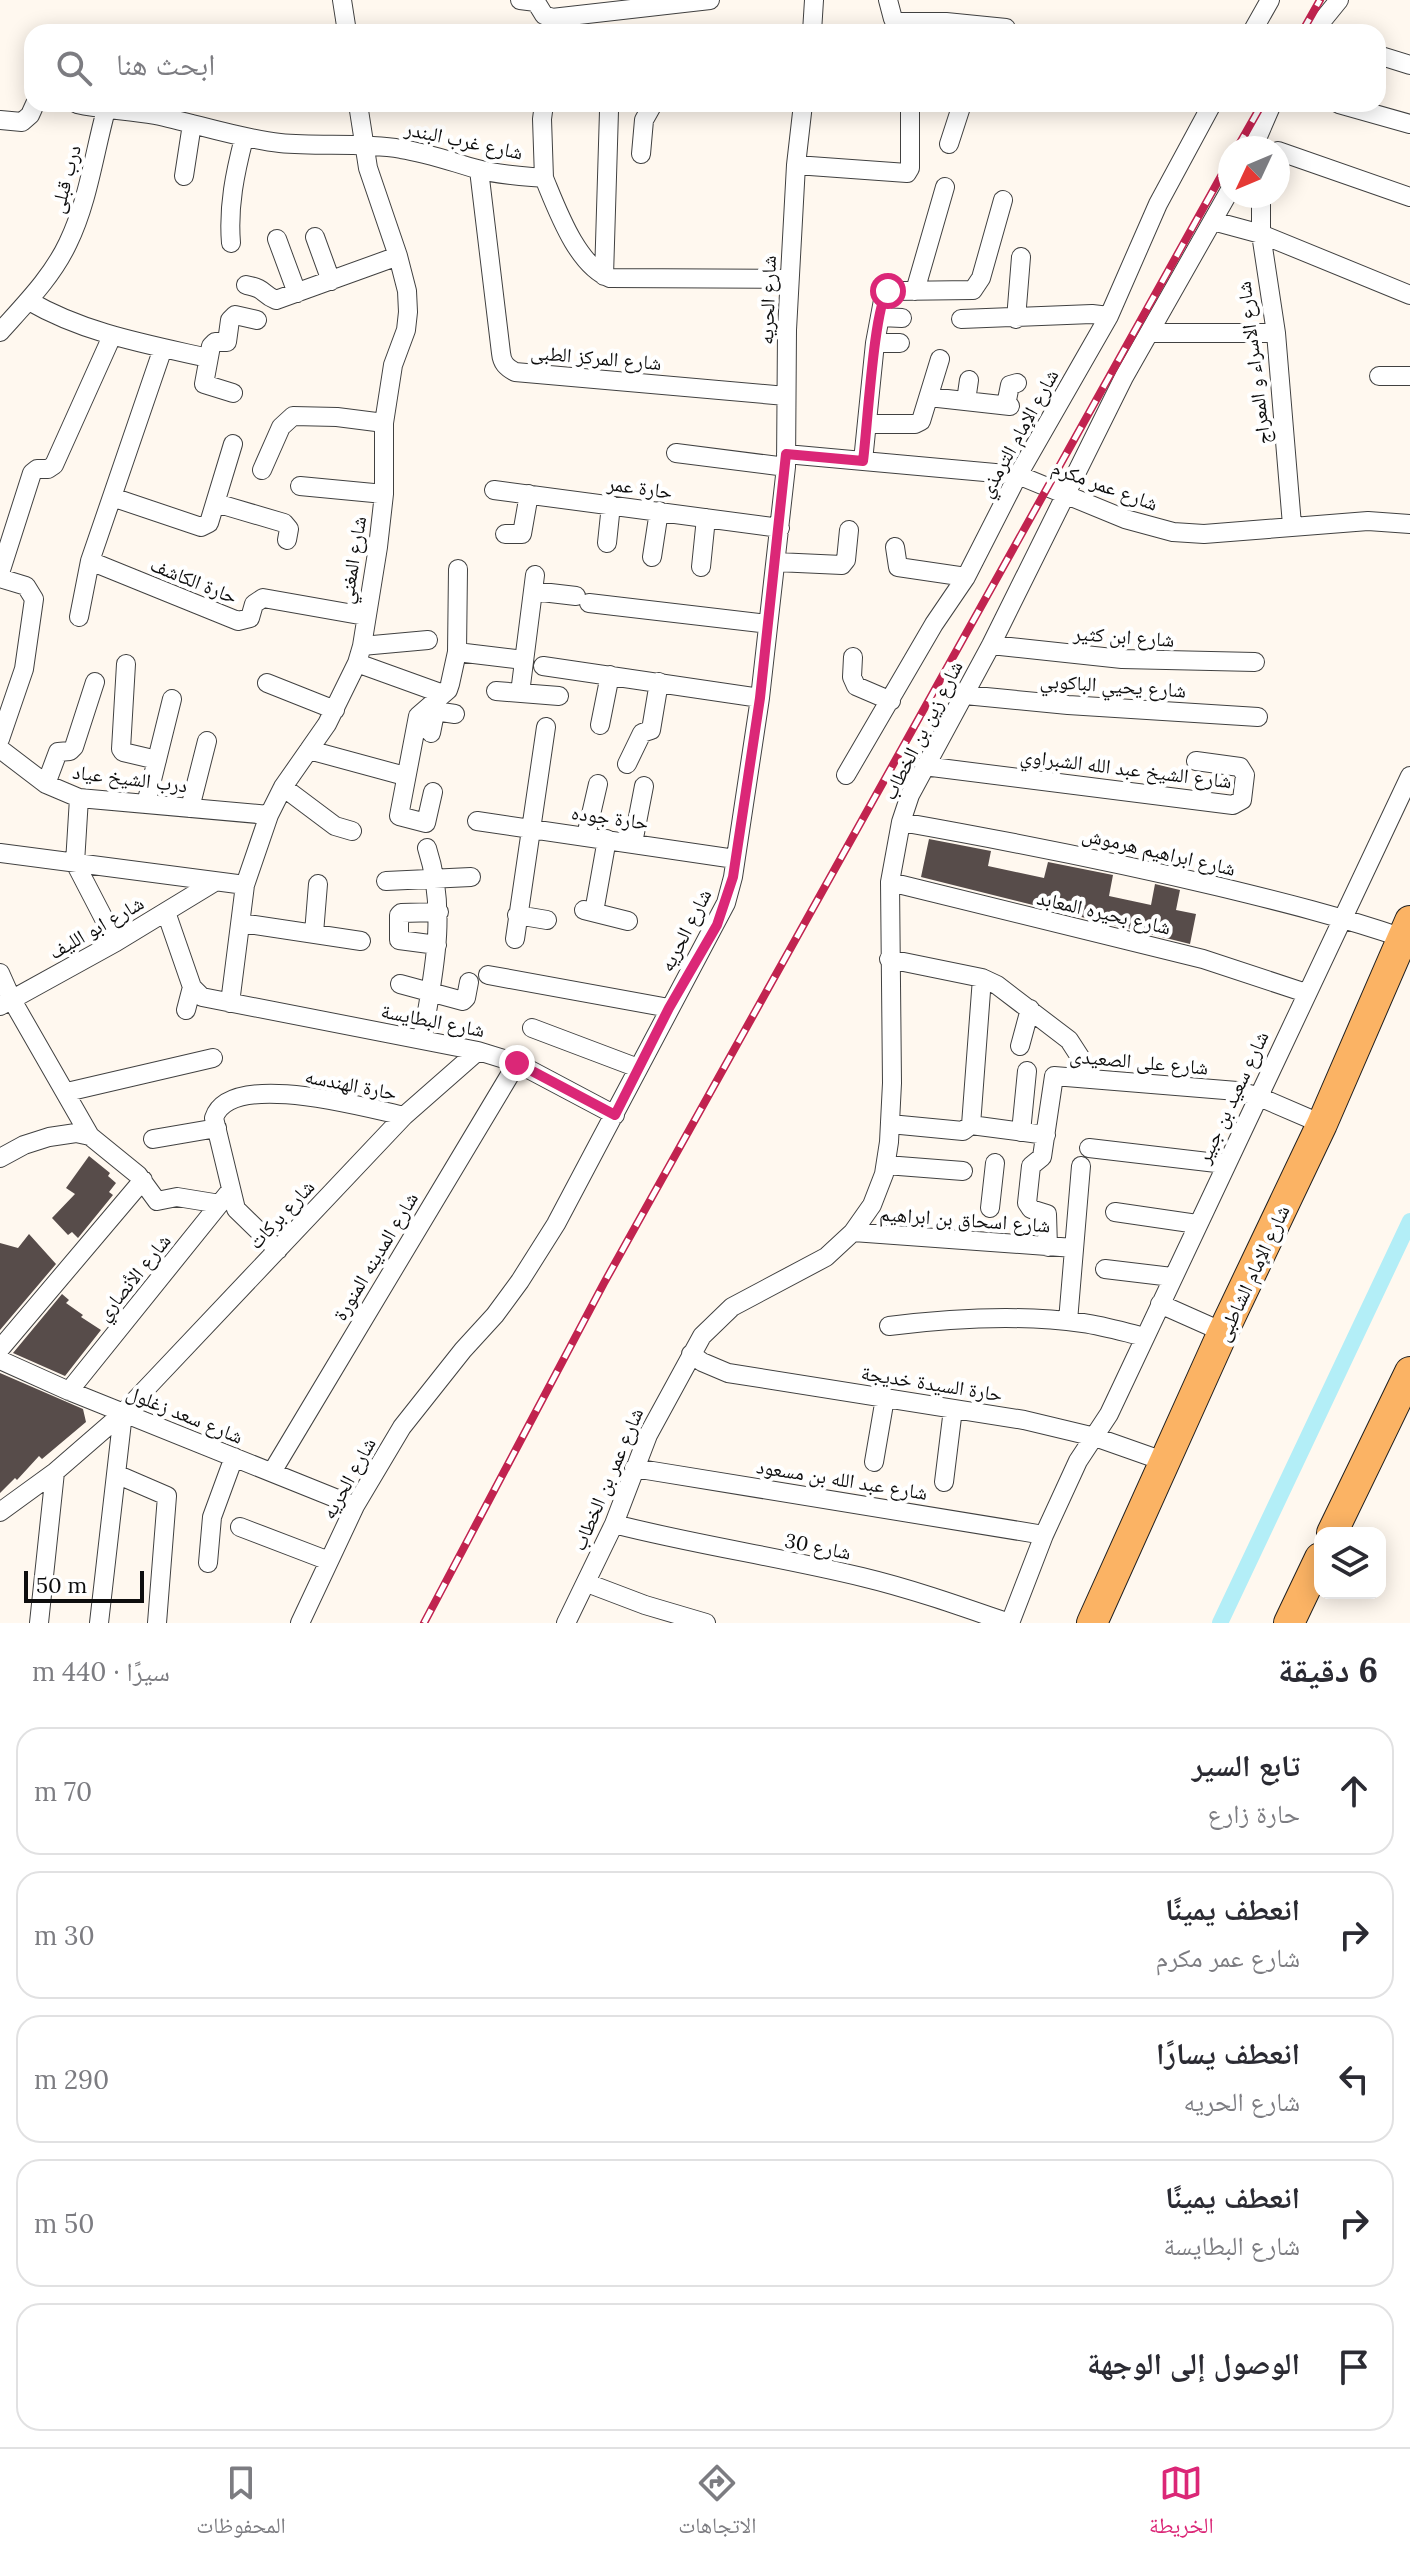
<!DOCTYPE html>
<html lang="ar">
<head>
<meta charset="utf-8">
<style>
	body { margin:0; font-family:Lora,"Noto Naskh Arabic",serif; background:#f2f2f3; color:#2b2b33; direction:rtl }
	.controls { position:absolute; right:24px; bottom:24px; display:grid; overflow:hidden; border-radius:16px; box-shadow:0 4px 20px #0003 }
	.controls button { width:72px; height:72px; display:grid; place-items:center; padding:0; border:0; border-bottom:2px solid #e1e1e2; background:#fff; color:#2b2b33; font:40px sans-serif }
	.compass { position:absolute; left:1218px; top:136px; width:72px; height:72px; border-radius:50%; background:#fff; box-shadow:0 4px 20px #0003; rotate:226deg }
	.scale { position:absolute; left:24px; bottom:20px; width:120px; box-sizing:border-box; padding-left:8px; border:4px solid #0e0e0e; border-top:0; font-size:22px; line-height:28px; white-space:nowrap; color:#0e0e0e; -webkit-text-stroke:6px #fff; paint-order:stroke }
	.stop { position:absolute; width:24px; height:24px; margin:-18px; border:6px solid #db2777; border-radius:50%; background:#fff }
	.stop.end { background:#db2777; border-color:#fff; box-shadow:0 2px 8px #0008 }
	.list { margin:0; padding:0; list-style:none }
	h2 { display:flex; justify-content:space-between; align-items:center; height:104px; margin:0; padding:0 32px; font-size:34px }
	h2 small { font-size:26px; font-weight:400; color:#7c7c81 }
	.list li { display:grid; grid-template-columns:52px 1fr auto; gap:24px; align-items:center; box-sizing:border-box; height:128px; margin:0 16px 16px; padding:0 16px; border:2px solid #e1e1e2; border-radius:24px }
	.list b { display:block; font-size:30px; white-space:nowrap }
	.list p { margin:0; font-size:26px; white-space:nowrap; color:#7c7c81 }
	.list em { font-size:26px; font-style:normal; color:#7c7c81 }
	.icon { flex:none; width:44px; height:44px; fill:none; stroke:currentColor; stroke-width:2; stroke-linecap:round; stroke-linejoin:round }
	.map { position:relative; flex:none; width:1410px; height:1623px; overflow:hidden; direction:ltr }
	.search { position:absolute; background:#fff; box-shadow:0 4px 20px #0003; left:24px; right:24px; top:24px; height:88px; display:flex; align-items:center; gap:20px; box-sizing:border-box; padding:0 28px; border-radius:24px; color:#7c7c81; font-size:30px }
	.sheet { height:824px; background:#fff }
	nav { display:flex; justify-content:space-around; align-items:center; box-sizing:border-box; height:112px; border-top:2px solid #e1e1e2; background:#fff; font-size:22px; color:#7c7c81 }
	nav a { display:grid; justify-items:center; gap:4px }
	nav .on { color:#db2777 }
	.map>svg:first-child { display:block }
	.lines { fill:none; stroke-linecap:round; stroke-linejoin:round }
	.canal { stroke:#b3eef7; stroke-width:16 }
	.building { fill:#574c4a }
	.minor-casing { stroke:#414141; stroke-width:20 }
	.primary-casing { stroke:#1f1f1f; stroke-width:32 }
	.minor { stroke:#fff; stroke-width:18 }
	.primary { stroke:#fbb364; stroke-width:30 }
	.rail-casing { stroke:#c1234f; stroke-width:8 }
	.rail { stroke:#fff; stroke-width:5; stroke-dasharray:15; stroke-linecap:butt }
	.route { stroke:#db2777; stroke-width:10 }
	.labels { text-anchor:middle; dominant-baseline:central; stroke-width:8; stroke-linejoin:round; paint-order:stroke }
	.street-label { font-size:20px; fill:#0e0e0e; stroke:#fff }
</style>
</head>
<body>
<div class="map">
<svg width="1410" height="1623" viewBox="0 0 1410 1623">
	<rect width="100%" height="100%" fill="#fff8ef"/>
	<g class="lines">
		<path class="canal" d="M1220,1623L1410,1221"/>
	</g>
	<path class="building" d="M929,839L991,851L988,866L1044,878L1048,862L1113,875L1109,896L1151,905L1155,884L1180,890L1176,910L1196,914L1190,944L921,877Z
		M89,1156L110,1173L108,1176L116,1183L109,1192L113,1195L78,1238L72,1232L68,1235L52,1218L75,1194L66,1188Z
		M29,1234L56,1264L0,1330V1243L18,1248Z
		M62,1294L69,1300L66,1303L83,1315L81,1317L101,1330L65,1376L13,1353Z
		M0,1373L83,1409L86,1422L42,1459L39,1456L17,1480L15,1478L0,1493Z"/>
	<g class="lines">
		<g class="minor-casing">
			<path id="minor" d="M342,0L347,32
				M520,0L536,2L544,15L552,18L710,0
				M888,0L893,19L897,22H946L1006,28
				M812,32L814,0
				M1252,32L1270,0
				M1313,32L1339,0
				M1378,55L1410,65
				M77,104C103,110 130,110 155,115C197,124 237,138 280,143C320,147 361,142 401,149C428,153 452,162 477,169C498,175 522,176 544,178C557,209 577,266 610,278L789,279
				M1339,104L1410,124
				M0,120L22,122L30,115L35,104
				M949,144L962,104
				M1253,148L1272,104
				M1278,151L1410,197
				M641,154L644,120L653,104
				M796,165L907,173L910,168V104
				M479,170L501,353C502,363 506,367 515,372L786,396
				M184,176L192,124
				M544,178L542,119L544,104
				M1261,196V234L1276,333L1292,525
				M1213,221L1261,234L1410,295
				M315,237L331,281
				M277,239L297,293
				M231,243C228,206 235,173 244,138
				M604,276L609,111
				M246,285C267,289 261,294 276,300L398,256
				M915,291L945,187
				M29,301C84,333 146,344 208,358
				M880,317L902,318
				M961,319L1092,314L1109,316
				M1016,319L1021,257
				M0,332C25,304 52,277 68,243C88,202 94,154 106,110
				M1149,333H1276
				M875,343H900
				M1379,376H1410
				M233,393L204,384L211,346L215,342H227L230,320L235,315L257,320
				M929,397L1010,406
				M966,401L969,380
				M1006,405L1010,385L1017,383
				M869,424H915L921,421L940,359
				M676,453L786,467
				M786,454L1018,475L1125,519L1173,532L1204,534L1368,521L1410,524
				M863,461L875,343L884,295L892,291L973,290L981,278L1003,200
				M262,470L281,427L293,416L337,417L384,423
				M300,486L384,494
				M494,490L780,528
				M112,497L201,527L209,523L233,444
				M216,503L284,523L289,529L287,540
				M505,534H522L529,494
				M607,543L611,505
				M895,547L898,567L966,577
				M652,557L659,511
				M90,561L238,621L250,618L254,604L263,598L365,616
				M776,562L842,565L846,560L849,530
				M701,567L706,518
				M0,573L32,473L37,469H48L54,465L112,336
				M0,578L26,586L34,599L24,669L0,739
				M533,591L576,596
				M589,603L768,624
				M79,617L90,561L163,348
				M991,645L1122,659L1255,662
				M362,646L428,640
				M457,652L524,660
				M853,657L852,677L856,686L891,701
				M357,663L443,694
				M126,664L121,749L123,752L157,760
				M543,666L760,698
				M267,683L335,710
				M496,691L559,696
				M520,693L535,575
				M965,695L1068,705L1258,717
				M435,711L455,714
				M600,725L610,675
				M431,733L438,698
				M0,749L46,784L79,798L269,815
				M309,750L405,776
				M627,764L642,733L651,730L659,682
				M924,766L1233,805L1242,800L1245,775L1240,767L1196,761
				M846,775L934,624L966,577L1018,475L1109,316L1158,204L1212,104
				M46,784L58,752L70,751L74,747L95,682
				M283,787L335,826L352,831
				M433,792L426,823L399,816L418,716L448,690L450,684L457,652L458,569
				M79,798L75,863L116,942
				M146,804L172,699
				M190,808L207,741
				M477,821L735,859
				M901,822C1008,841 1114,862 1220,887C1282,902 1342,917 1403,938
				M586,836L598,784
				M633,843L644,786
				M0,853L245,885
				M386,881L471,877
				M890,882L1203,959L1306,993
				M584,910L628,921
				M166,912L192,987L202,997L478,1051L517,1063L615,1115
				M594,912L607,839
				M517,915L547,920
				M241,923L361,941
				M314,933L318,884
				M515,939L546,727
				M437,945L399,940V915L401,913L439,912
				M889,959L982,978L997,985L1069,1040L1080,1057L1081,1077
				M0,973L12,1000L90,1136
				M488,975L669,1008
				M400,984L463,1001L466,998L469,982
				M230,1003L245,885L269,815L283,787L327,724L357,663L362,646L378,547L384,494V423L393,365L406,330L408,312L407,291L398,256L368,168L358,104
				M0,1006L116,942L213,883
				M186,1010L192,987
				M532,1028L638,1068
				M422,1040C433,976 448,912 427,848
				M1020,1046L1030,1009
				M67,1092L213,1058
				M890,1124L963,1131L971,1125L1046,1135
				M971,1125L982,978
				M1021,1132L1027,1071
				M153,1139L217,1128
				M1089,1148L1225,1164
				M0,1158L24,1145L49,1137L76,1133L90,1136L138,1175L157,1201L177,1197L220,1204
				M886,1165L963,1171
				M990,1208L995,1163
				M1115,1212L1197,1224
				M853,1232L1074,1248
				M1048,1247L1047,1214L1031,1209L1027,1203L1031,1166L1042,1157L1054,1076L1237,1091L1257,1096L1322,1124
				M278,1250L236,1209L214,1118C230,1069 366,1108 404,1116
				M1105,1269L1172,1277
				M1160,1304L1223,1332
				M1068,1321L1081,1166
				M889,1326C953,1318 1019,1314 1083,1323C1104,1326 1124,1332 1145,1337
				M0,1349L143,1180
				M691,1354L702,1362L728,1373L1024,1420L1095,1437L1166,1462
				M0,1360L69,1391L355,1506
				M69,1391L230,1191
				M874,1462L885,1398
				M634,1468L1044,1535
				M272,1472L517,1063
				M116,1474L167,1496L157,1623
				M944,1482L953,1409
				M0,1512L55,1472L123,1413L404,1116L478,1051
				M614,1524C696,1545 780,1557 862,1577C912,1589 960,1606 1009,1623
				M240,1527L329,1561
				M208,1563L212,1517L234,1457
				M587,1583L645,1605L706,1623
				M39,1623L55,1472
				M99,1623L123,1413
				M300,1623L355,1506L402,1427L463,1350L495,1315L520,1281L556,1224L726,903L733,877L760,698L786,467L787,330L796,165L803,104
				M566,1623L614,1524L648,1435L702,1336L732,1307L826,1257L853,1232L872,1205L884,1174L889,1142L892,1083L890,882L901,822L910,795L991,645L1124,377L1230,190
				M1010,1623L1044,1535L1078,1461L1109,1414L1410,776"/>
		</g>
		<g class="primary-casing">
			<path id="primary" d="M1332,1533L1410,1372
				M1092,1623L1223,1332L1322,1124L1410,921
				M1289,1623L1320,1558"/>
		</g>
		<use href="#minor" class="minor"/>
		<use href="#primary" class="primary"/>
		<g class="rail-casing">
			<path id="rail" d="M1302,32L1320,0
				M1237,148L1262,104
				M424,1623L604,1283L1230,160"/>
		</g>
		<use href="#rail" class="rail"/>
	</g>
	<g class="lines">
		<path class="route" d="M517,1063L615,1115L669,1008L717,925L733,877L760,698L786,454L863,461C867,433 874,304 888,291"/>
	</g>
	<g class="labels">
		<g class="street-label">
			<text transform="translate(464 140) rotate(12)">شارع غرب البندر</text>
			<text transform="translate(65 179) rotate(-75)">درب قبلى</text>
			<text transform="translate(767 300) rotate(-88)">شارع الحريه</text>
			<text transform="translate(596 357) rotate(5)">شارع المركز الطبى</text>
			<text transform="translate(1253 363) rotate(-97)">شارع الاسراء و المعراج</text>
			<text transform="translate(1018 433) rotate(-61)">شارع الإمام الترمذي</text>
			<text transform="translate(1105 485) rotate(20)">شارع عمر مكرم</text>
			<text transform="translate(640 487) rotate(8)">حارة عمر</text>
			<text transform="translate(352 560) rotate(-81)">شارع المغني</text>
			<text transform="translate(194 580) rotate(22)">حارة الكاشف</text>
			<text transform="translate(1124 636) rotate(4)">شارع ابن كثير</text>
			<text transform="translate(1113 685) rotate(4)">شارع يحيي الباكوبي</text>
			<text transform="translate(922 730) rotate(-63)">شارع زين بن الخطاب</text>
			<text transform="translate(1126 768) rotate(7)">شارع الشيخ عبد الله الشبراوي</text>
			<text transform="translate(130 778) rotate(7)">درب الشيخ عياد</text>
			<text transform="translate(610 817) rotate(8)">حارة جوده</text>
			<text transform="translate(1159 851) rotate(13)">شارع ابراهيم هرموش</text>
			<text transform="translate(1104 912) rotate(13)">شارع بحيره المعابد</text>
			<text transform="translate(96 927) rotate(-30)">شارع ابو الليف</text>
			<text transform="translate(685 930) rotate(-63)">شارع الحريه</text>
			<text transform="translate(433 1020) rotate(11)">شارع البطايسة</text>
			<text transform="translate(1139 1061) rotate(5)">شارع على الصعيدى</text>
			<text transform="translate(351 1084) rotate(11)">حارة الهندسه</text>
			<text transform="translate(1232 1097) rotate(-65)">شارع سعيد بن جبير</text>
			<text transform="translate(281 1214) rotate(-47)">شارع بركات</text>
			<text transform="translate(965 1219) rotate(4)">شارع اسحاق بن ابراهيم</text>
			<text transform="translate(375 1256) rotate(-59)">شارع المدينه المنورة</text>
			<text transform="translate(1252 1273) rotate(-65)">شارع الإمام الشاطبى</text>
			<text transform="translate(133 1277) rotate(-51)">شارع الأنصاري</text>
			<text transform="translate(932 1383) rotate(9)">حارة السيدة خديجة</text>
			<text transform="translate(185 1414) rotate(22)">شارع سعد زغلول</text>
			<text transform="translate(348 1478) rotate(-61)">شارع الحريه</text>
			<text transform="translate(607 1479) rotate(-67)">شارع عمر بن الخطاب</text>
			<text transform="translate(842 1479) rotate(9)">شارع عبد الله بن مسعود</text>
			<text transform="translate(818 1546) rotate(11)">شارع 30</text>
		</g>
	</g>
</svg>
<div class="controls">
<button><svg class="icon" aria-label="layers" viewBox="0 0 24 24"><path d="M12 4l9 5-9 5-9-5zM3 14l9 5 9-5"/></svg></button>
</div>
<svg class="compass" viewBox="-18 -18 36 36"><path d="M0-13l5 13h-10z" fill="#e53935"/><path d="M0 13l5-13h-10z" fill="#7c7c81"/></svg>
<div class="scale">50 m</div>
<div class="stop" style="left:888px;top:291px"></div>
<div class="stop end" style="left:517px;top:1063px"></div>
<div class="search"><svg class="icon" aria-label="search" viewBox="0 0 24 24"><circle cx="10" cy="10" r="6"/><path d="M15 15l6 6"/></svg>ابحث هنا</div>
</div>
<section class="sheet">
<h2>6 دقيقة<small>سيرًا · 440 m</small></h2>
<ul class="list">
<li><svg class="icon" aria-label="ahead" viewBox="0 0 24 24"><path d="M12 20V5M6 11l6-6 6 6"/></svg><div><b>تابع السير</b><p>حارة زارع</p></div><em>70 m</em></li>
<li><svg class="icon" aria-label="right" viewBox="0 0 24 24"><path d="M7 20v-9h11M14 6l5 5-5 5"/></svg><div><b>انعطف يمينًا</b><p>شارع عمر مكرم</p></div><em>30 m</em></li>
<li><svg class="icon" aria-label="left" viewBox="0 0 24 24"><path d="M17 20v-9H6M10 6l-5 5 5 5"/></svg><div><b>انعطف يسارًا</b><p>شارع الحريه</p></div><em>290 m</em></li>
<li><svg class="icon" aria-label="right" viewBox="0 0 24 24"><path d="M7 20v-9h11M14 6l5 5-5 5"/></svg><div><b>انعطف يمينًا</b><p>شارع البطايسة</p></div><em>50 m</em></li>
<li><svg class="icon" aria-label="arrive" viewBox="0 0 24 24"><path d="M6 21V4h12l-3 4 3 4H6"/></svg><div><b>الوصول إلى الوجهة</b></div></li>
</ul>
</section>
<nav>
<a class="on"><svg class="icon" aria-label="map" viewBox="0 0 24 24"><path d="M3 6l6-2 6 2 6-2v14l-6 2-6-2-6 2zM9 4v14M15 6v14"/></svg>الخريطة</a>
<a><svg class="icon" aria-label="directions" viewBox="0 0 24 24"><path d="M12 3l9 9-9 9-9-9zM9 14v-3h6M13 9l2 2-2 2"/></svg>الاتجاهات</a>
<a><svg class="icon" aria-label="saved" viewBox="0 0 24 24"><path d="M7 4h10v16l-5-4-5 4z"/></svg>المحفوظات</a>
</nav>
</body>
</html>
